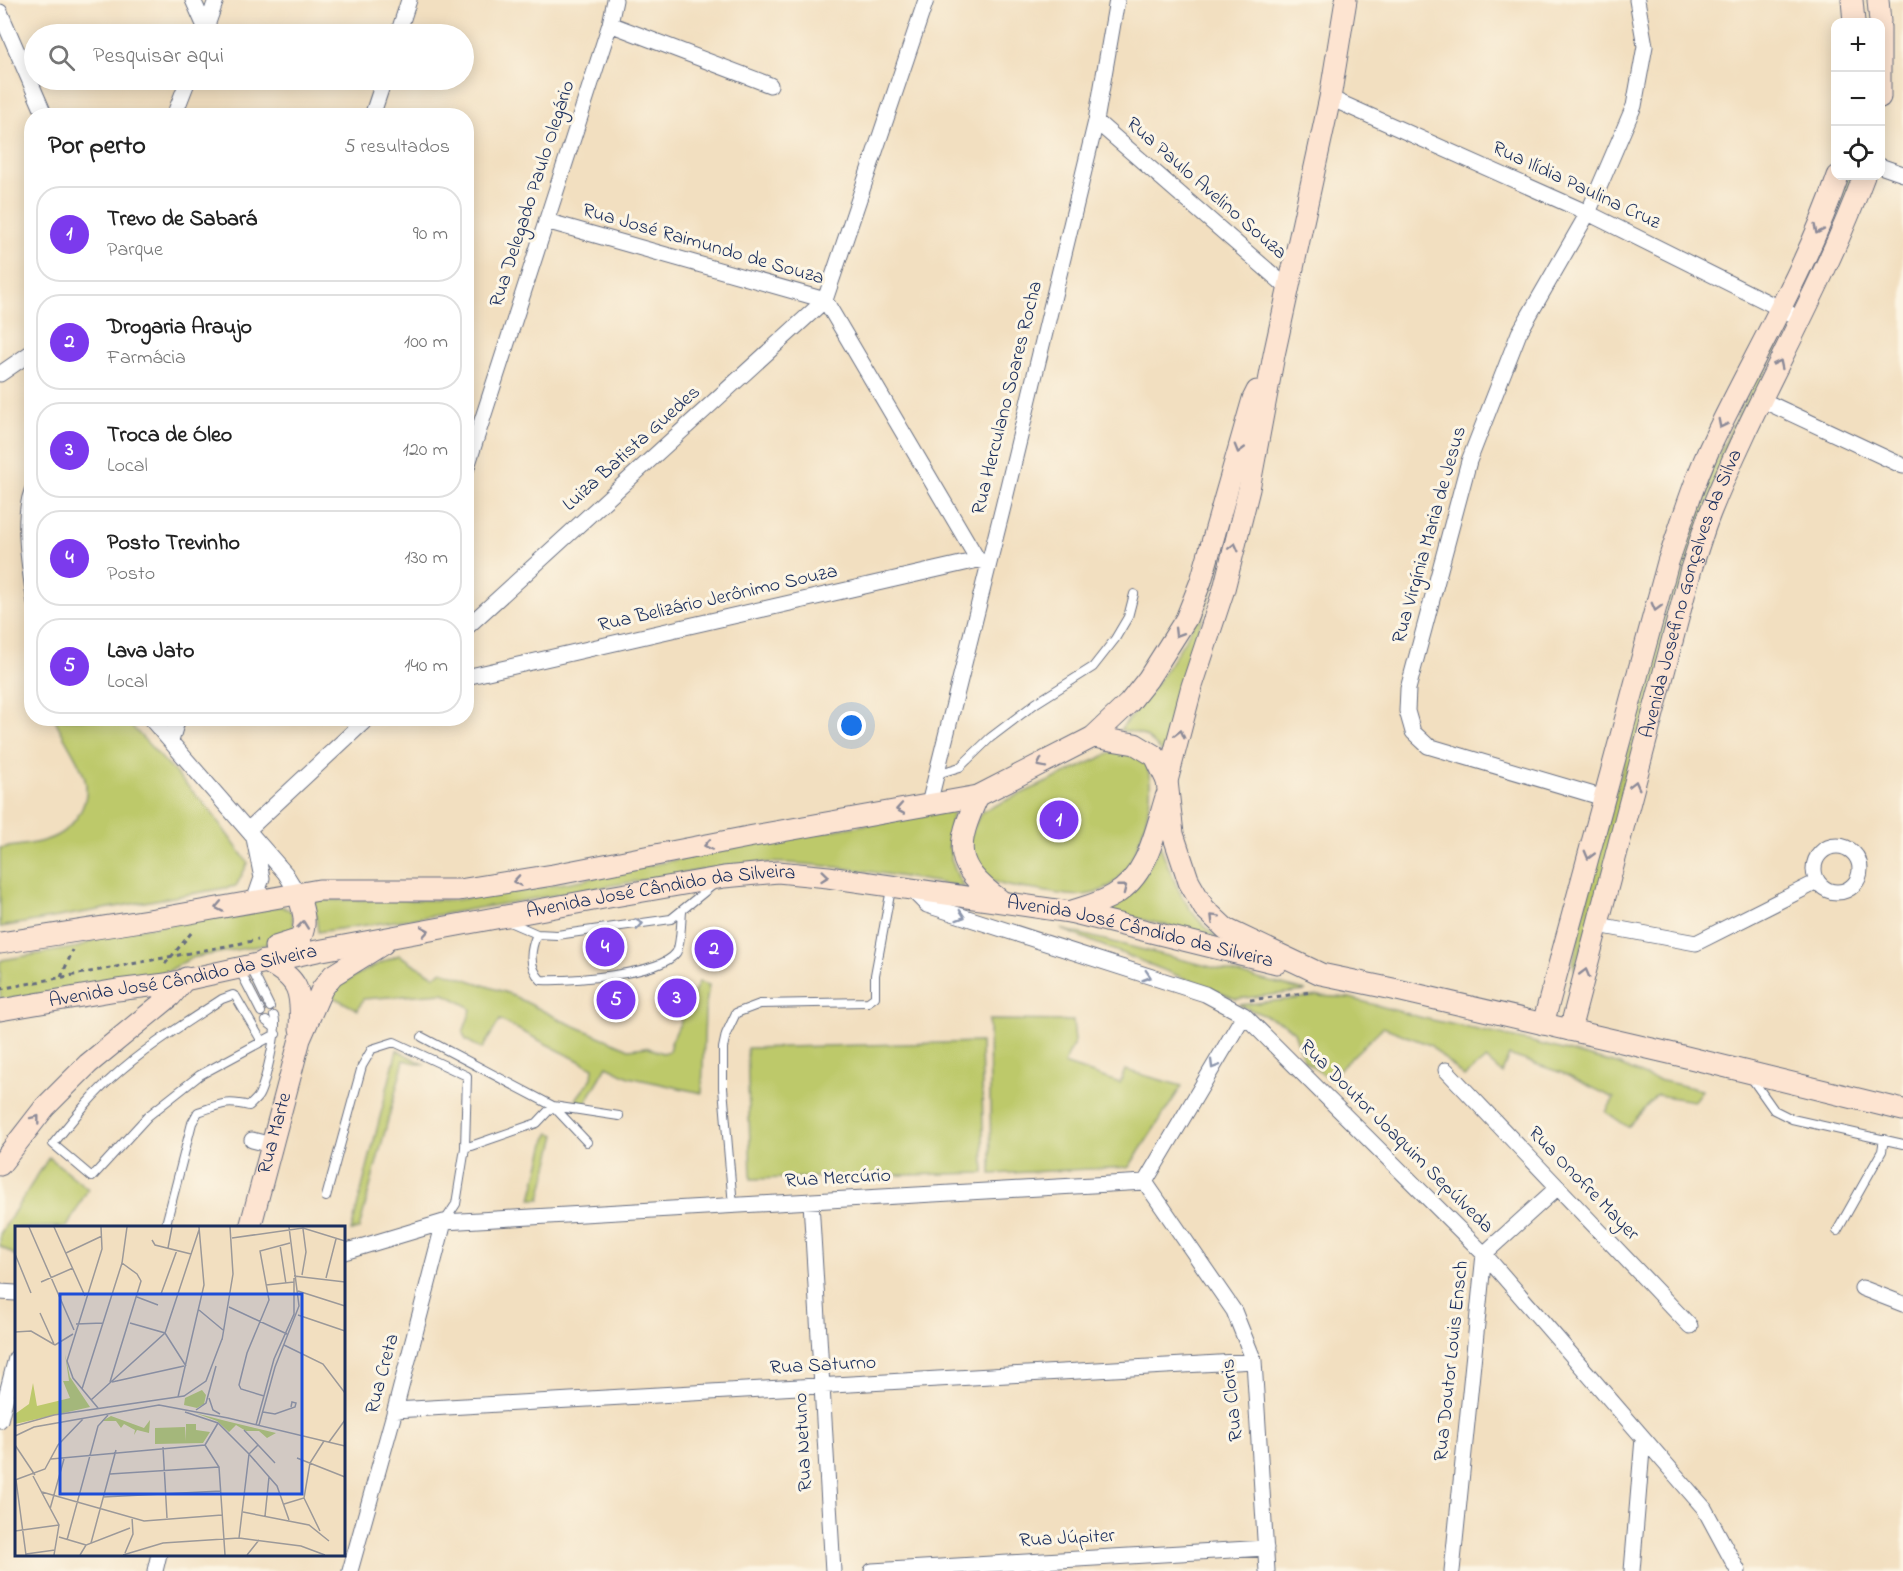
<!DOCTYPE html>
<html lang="pt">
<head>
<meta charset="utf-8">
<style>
	body { margin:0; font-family:"Indie Flower",sans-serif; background:#f6f6f6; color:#222 }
	.controls { position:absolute; right:18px; top:18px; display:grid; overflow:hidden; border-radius:12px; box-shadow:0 3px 15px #0003 }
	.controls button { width:54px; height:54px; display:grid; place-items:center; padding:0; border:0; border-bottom:2px solid #e0e0e0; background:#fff; color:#222; font:30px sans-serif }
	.you { position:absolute; left:852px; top:726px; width:21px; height:21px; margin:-15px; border:4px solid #fff; border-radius:50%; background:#1a73e8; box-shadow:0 0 0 9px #1a73e833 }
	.badge { display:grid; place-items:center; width:39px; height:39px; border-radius:50%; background:#7c3aed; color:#fff; font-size:20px; font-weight:700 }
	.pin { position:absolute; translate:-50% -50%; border:3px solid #fff; box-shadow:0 2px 6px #0006 }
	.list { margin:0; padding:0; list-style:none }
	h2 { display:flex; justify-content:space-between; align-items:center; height:78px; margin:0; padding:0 24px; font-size:26px }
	h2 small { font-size:20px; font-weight:400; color:#767676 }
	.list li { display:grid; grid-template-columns:39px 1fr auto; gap:18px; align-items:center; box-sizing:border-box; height:96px; margin:0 12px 12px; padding:0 12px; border:2px solid #e0e0e0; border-radius:24px }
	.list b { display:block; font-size:22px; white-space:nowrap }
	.list p { margin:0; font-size:20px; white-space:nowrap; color:#767676 }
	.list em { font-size:20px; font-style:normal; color:#767676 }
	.icon { flex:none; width:33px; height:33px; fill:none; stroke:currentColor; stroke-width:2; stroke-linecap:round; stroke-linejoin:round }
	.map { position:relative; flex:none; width:1903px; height:1571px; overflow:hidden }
	.search { position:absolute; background:#fff; box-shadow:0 3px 15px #0003; left:24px; top:24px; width:450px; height:66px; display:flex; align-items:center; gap:15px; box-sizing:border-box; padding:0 21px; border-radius:33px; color:#767676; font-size:22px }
	.panel { position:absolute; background:#fff; box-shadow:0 3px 15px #0003; left:24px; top:108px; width:450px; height:618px; border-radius:24px }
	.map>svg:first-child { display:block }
	.green { fill:#bdc96b; stroke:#6c7c64; stroke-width:1.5 }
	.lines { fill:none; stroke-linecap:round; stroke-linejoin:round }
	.lane-casing { stroke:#666d80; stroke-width:10 }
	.street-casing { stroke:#666d80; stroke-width:17 }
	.secondary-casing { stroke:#666d80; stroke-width:23 }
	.path { stroke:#666d80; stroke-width:3; stroke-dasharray:4.5 4.5; stroke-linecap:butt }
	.lane { stroke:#fff; stroke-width:8 }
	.street { stroke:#fff; stroke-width:15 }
	.secondary { stroke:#fde4d1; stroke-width:21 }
	.oneway { stroke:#8c8a98 }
	.oneway2 { stroke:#8d97ae }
	.labels { text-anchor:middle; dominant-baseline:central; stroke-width:6; stroke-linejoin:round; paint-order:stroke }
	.street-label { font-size:20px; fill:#1b2f5e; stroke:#fcf5e5 }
	.inset-road { fill:none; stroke:#9c9999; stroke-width:1.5 }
	.view { fill:#1d4ed8; fill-opacity:0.15; stroke:#1d4ed8; stroke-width:3 }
	.inset-edge { fill:none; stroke:#1b2f5e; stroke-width:3 }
</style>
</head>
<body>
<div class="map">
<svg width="1903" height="1571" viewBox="0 0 1903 1571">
	<rect width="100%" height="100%" fill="#fcf5e5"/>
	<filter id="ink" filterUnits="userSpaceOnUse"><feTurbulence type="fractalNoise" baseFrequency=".0167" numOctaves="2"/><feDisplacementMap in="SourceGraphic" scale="12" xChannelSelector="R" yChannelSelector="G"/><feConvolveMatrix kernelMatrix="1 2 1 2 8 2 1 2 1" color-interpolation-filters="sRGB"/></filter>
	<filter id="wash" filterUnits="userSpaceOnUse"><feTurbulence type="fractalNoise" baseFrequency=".008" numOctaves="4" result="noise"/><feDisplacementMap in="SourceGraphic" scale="24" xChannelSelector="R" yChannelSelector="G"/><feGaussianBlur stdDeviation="1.35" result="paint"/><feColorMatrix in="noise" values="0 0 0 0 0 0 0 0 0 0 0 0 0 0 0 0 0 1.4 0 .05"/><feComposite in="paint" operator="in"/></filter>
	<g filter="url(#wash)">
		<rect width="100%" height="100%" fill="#f2dfc0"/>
		<path class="green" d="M1849,176H1856L1803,294L1799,295L1798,294L1837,211Z
			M1780,327H1784L1786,330L1746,412L1575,970L1573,962L1584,909L1675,573L1704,486Z
			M1257,406L1224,549L1171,716L1164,755C1150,737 1142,732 1120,730C1147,697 1172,665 1192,627Z
			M55,719H125L209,809L248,863L236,886L0,927V848C15,846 31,845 46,840C72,832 93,804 84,776C77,756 63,738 55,719Z
			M1115,751C1121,752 1129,751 1133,753C1170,767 1139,857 1120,877C1114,884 1106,889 1097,892C1076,900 1051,892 1029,889C1011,887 991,885 979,870C973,863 971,849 968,840L981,812Z
			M954,810C945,838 948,862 964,887C891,875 818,860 743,863L438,915L318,932L314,900H454L520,891L582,880L744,845Z
			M1160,845C1174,882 1185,913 1218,938L1107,911C1139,892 1144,877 1160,845Z
			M281,906L291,911L294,925L292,937L275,943L191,958L165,973L5,1000L0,998V962L2,960L79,947L106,934Z
			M1061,929L1306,991L1236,999Z
			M399,955L434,976L442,971L510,994L563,1021L629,1049L646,1047L663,1053L669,1051L671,1043L699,982L709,985L705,1011L702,1093L629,1077L607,1066L585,1104L576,1099L592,1078L593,1068L500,1020L482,1049L466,1040L463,1033L471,1010L468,1006L443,993L363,999L358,1010L329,995C350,976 373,966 399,955Z
			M1319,996L1350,998L1423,1018L1528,1041L1617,1064L1650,1078L1702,1090L1694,1101L1657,1095L1628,1127L1606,1112L1614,1098L1562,1073L1509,1055L1502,1073L1486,1059L1464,1077L1430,1045L1383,1027L1329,1079L1304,1060L1294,1032L1283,1023L1239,1005Z
			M989,1020L1073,1021L1075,1041L1064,1064L1120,1083L1125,1070L1182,1086L1129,1167L991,1174Z
			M981,1042L984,1173L751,1179L747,1048Z
			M397,1050L425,1065L404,1060L359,1229L351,1231Z
			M550,1133L556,1135L540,1199H531L546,1139Z
			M49,1157L88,1189L67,1227L16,1228V1256L0,1246V1234Z"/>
	</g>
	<g filter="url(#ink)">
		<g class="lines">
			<g class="lane-casing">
				<path id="lane" d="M32,483C15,512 27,573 32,607
					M937,774L960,767L990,738L1036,703L1093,667L1115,639L1128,617L1134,594
					M507,921L537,934L557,935L671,919L713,885
					M537,934C530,950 528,967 541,980C569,981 660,975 676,953C681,946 681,921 682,912
					M251,968L270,1007
					M239,969L261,1012
					M266,1021L275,1028
					M422,1037L553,1106L587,1142
					M261,1040L236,997L233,995L222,999C184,1024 146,1047 112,1078C90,1097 72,1121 53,1144L92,1177L148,1116L200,1075L276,1034
					M1750,1076L1774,1110L1792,1119L1903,1144
					M465,1148L537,1123L553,1106L619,1116
					M326,1197L362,1066L372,1049L394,1042L467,1076L465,1148L456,1204L444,1222
					M733,1206L723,1088V1048L726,1034L736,1013L760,1004L868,1002L875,997V975L891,889
					M165,1228L192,1123L198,1112C220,1105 225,1100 249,1106C253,1102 257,1099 259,1095C265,1083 279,1027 274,1016
					M1837,1231L1882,1151L1884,1139"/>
			</g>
			<g class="street-casing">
				<path id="street" d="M193,0L206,29
					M0,12L45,116
					M610,24L770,85
					M204,34L216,0
					M398,34L409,0
					M1330,98L1588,213L1789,313
					M174,116L188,80
					M372,116L384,80
					M1096,121L1289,289
					M1880,166L1903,174
					M546,221L825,300L978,560L989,563
					M0,374L32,352
					M1762,400L1903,466
					M466,470L610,24L615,0
					M466,628L825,300L926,0
					M466,677L978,560
					M150,718L285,873L298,894
					M171,741L178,718
					M1604,798L1428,746L1413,732L1407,711L1408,689L1469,461L1519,333L1588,213L1634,106L1645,46L1637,0
					M929,804L1003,507L1096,121L1117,0
					M249,829L368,718
					M1814 869a23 23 0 1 1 46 0a23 23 0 1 1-46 0Z
					M911,889L927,905L1205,994L1244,1015L1484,1254L1704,1508L1738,1571
					M254,901L262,878L254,838
					M1598,925L1696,943L1817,882
					M1446,1070L1690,1326
					M252,1140L272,1145
					M1145,1182L1234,1311L1254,1361L1267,1571
					M1145,1182L1244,1015
					M811,1202L833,1571
					M344,1252L444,1222L1145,1182
					M1862,1288L1903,1304
					M0,1292L16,1293
					M395,1410L1254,1361
					M0,1420L16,1358
					M155,1571L159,1554
					M350,1571L395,1410L444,1222
					M872,1571L1266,1548
					M1452,1571L1484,1254L1558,1187
					M1632,1571L1643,1438"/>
			</g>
			<g class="secondary-casing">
				<g id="secondary">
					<path d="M1346,0L1330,98L1274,355L1249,489L1224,589L1192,686L1167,781L1173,834L1189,882L1204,908L1226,929L1321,974L1393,989L1678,1055L1903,1110"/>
					<path d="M1852,0L1854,22"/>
					<path d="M1878,0L1880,22"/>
					<path d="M1880,27V97"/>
					<path d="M1093,737L1135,744L1155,756L1167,781"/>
					<path d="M978,796C955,847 953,865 1000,900"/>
					<path d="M1070,912C1084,907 1101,903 1114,895C1148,875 1155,832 1166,797"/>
					<path d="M0,943L167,917L319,890H459L553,875L748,837L978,796L1093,737L1129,703L1148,679L1186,619L1201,581L1253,399L1257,391"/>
					<path d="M275,947L300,939C308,923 303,910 298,894"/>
					<path d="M264,961C300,978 302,992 300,1029"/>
					<path id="s1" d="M0,1010L117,990L166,984L317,951L609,897L724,877L778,872L828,877L1070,912L1277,963"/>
					<path d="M1543,1024L1668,562C1682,522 1694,480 1713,441C1755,353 1807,268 1838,176"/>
					<path id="s2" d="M1570,1030L1691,569C1697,551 1703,531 1710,513C1756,398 1821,292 1864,176"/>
					<path d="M0,1165L45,1107L88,1064L171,996L186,978"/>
					<path id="s3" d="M250,1228L300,1039L322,989L333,975L383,944"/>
				</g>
			</g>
			<path class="path" d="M165,964L192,932
				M61,977L73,950
				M0,989L258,940
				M1250,1000L1312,992"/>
			<use href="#lane" class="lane"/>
			<use href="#street" class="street"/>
			<use href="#secondary" class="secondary"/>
		</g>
		<defs><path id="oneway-chevron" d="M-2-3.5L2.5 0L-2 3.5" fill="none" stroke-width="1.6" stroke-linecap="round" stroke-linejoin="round" transform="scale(1.5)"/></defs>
		<g class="oneway">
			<use href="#oneway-chevron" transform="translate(1818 230) rotate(116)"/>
			<use href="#oneway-chevron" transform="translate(1779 364) rotate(-64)"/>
			<use href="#oneway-chevron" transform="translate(1722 424) rotate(117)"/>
			<use href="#oneway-chevron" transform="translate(1239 449) rotate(106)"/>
			<use href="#oneway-chevron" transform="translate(1234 547) rotate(-76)"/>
			<use href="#oneway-chevron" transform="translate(1656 607) rotate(105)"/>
			<use href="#oneway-chevron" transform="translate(1178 633) rotate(121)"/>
			<use href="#oneway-chevron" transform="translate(1180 734) rotate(-75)"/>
			<use href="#oneway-chevron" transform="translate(1041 764) rotate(153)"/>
			<use href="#oneway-chevron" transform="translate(1635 785) rotate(-76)"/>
			<use href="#oneway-chevron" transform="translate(900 809) rotate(170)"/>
			<use href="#oneway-chevron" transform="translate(708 845) rotate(169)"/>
			<use href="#oneway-chevron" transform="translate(1589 855) rotate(105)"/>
			<use href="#oneway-chevron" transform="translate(825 876) rotate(6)"/>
			<use href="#oneway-chevron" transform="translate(517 881) rotate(171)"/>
			<use href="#oneway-chevron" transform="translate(1123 888) rotate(-38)"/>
			<use href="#oneway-chevron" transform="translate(219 907) rotate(169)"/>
			<use href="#oneway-chevron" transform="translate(1214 918) rotate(-135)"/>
			<use href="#oneway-chevron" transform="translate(303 925) rotate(-84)"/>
			<use href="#oneway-chevron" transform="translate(425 931) rotate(-10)"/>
			<use href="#oneway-chevron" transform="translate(1585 973) rotate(-75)"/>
			<use href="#oneway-chevron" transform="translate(36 1119) rotate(-52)"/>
		</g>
		<g class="oneway2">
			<use href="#oneway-chevron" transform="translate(961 916) rotate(18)"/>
			<use href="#oneway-chevron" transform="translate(639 924) rotate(-8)"/>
			<use href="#oneway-chevron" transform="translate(1147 976) rotate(18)"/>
			<use href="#oneway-chevron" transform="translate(1214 1065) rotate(121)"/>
		</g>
	</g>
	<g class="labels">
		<g class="street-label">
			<text transform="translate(1576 186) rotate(25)">Rua Ilídia Paulina Cruz</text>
			<text transform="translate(1206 189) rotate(41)">Rua Paulo Avelino Souza</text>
			<text transform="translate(533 194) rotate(-72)">Rua Delegado Paulo Olegário</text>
			<text transform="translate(703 245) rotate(16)">Rua José Raimundo de Souza</text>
			<text transform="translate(1008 398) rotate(-76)">Rua Herculano Soares Rocha</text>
			<text transform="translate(632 449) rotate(-42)">Luiza Batista Guedes</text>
			<text transform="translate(1430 535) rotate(-74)">Rua Virgínia Maria de Jesus</text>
			<text stroke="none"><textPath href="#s2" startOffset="453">Avenida Josefino Gonçalves da Silva</textPath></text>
			<text transform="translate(718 599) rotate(-13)">Rua Belizário Jerônimo Souza</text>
			<text stroke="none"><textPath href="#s1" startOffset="672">Avenida José Cândido da Silveira</textPath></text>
			<text stroke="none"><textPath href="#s1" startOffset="1158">Avenida José Cândido da Silveira</textPath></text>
			<text stroke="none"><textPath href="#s1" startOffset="186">Avenida José Cândido da Silveira</textPath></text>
			<text stroke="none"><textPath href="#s3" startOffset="98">Rua Marte</textPath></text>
			<text transform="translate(1396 1137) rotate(45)">Rua Doutor Joaquim Sepúlveda</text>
			<text transform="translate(838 1179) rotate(-3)">Rua Mercúrio</text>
			<text transform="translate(1583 1184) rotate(46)">Rua Onofre Mayer</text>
			<text transform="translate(1452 1361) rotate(-84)">Rua Doutor Louis Ensch</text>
			<text transform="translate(823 1366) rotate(-3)">Rua Saturno</text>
			<text transform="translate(383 1374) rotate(-75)">Rua Creta</text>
			<text transform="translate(1233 1400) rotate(-96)">Rua Cloris</text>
			<text transform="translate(804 1442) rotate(-93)">Rua Netuno</text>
			<text transform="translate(1067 1539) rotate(-3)">Rua Júpiter</text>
		</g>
	</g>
	<g transform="translate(15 1226)">
		<rect width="330" height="330" fill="#f2dfc0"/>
		<path d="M50,128L55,151L75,181L0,198V188L14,178L18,157L22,180L55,172L48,155H54ZM187,164L191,169L189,178L182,182L169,179L170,172ZM180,187L211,195L261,207L252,212L244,205H231L221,199L214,206L202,195ZM96,190L129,202L135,194L134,207L122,204L119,209L120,204L109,198L106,202L101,195H87ZM171,198H181V204L195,206L188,217L140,218V202L170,201L171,215Z" fill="#bdc96b"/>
		<path class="inset-road" d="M14,1L59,104M39,1L70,70M217,12L288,2L330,15M137,14L140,19L176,28M265,19L271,58M153,22L157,1M51,27L87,10M0,28L16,67M287,49L291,26L288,3M279,50L330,56M311,52L321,13M26,56L58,42M251,59L279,56M283,65L330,80M146,68L162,24M122,71L143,79M214,81L272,108M184,84L208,104M25,87L39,118M283,89L330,105M115,97L150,107L171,140M61,98L88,97M0,106L16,105L40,119M207,114L218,48L215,1M40,119L58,108M269,119L308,138L330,167M95,156L126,55L122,48L107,37M97,156L169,140M67,163L107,37L112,1M249,170L226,163L224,159L232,127L254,74L245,25L275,17M163,171L189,59L184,1M194,172L198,184L205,188M76,174L150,107L184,4M83,182L58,152L52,135L87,23L86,1M181,184L191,177L201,140M170,186L203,197L234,228L262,260L274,294M248,186L260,188L280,181L281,177L277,176L276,181M213,192L330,220M241,199L259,133L279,88V52M244,199L260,141L284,80L274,1M0,200L39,189L169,170L191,155L207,113M229,204L260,237M0,210L19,201L144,179L213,192M314,216L330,194M0,219L20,249M190,219L204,241L210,329M190,219L203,197M148,221L152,292M282,232L330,251M36,233L190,219M95,248L204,241M18,250L44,299L39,329M0,254L30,243L43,219L68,193M1,254L11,329M27,266L129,295L207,289M88,271L206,265M289,272L305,305M269,278L289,272L295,237L309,215M35,283L49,233M228,286L294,299L314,315M250,290L254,251M0,305L44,299M44,311L71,319M224,312L234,228L243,219M52,314L83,200L93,189M76,317L101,224M110,327L118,308L117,291M11,328L40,324M65,329L71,319L115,302M108,329L148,317L224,312L286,320L310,329M232,329L244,314"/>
		<path class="view" d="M45,68H287V268H45Z"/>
		<rect width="330" height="330" class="inset-edge"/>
	</g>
</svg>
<div class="controls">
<button>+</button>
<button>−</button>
<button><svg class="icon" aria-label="locate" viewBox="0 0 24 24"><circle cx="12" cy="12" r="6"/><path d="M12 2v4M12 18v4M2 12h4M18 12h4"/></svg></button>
</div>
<div class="you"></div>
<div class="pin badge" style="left:1059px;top:820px">1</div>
<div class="pin badge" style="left:714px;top:949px">2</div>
<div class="pin badge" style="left:677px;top:998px">3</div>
<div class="pin badge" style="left:605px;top:947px">4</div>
<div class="pin badge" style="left:616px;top:1000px">5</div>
<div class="search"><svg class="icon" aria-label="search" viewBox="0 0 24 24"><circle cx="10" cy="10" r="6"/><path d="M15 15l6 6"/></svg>Pesquisar aqui</div>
<section class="panel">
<h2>Por perto<small>5 resultados</small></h2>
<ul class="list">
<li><span class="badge">1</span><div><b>Trevo de Sabará</b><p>Parque</p></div><em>90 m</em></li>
<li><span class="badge">2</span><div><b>Drogaria Araujo</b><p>Farmácia</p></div><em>100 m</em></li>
<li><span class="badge">3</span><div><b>Troca de Óleo</b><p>Local</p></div><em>120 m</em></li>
<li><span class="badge">4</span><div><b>Posto Trevinho</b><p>Posto</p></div><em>130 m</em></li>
<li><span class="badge">5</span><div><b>Lava Jato</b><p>Local</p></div><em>140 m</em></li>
</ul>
</section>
</div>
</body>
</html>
